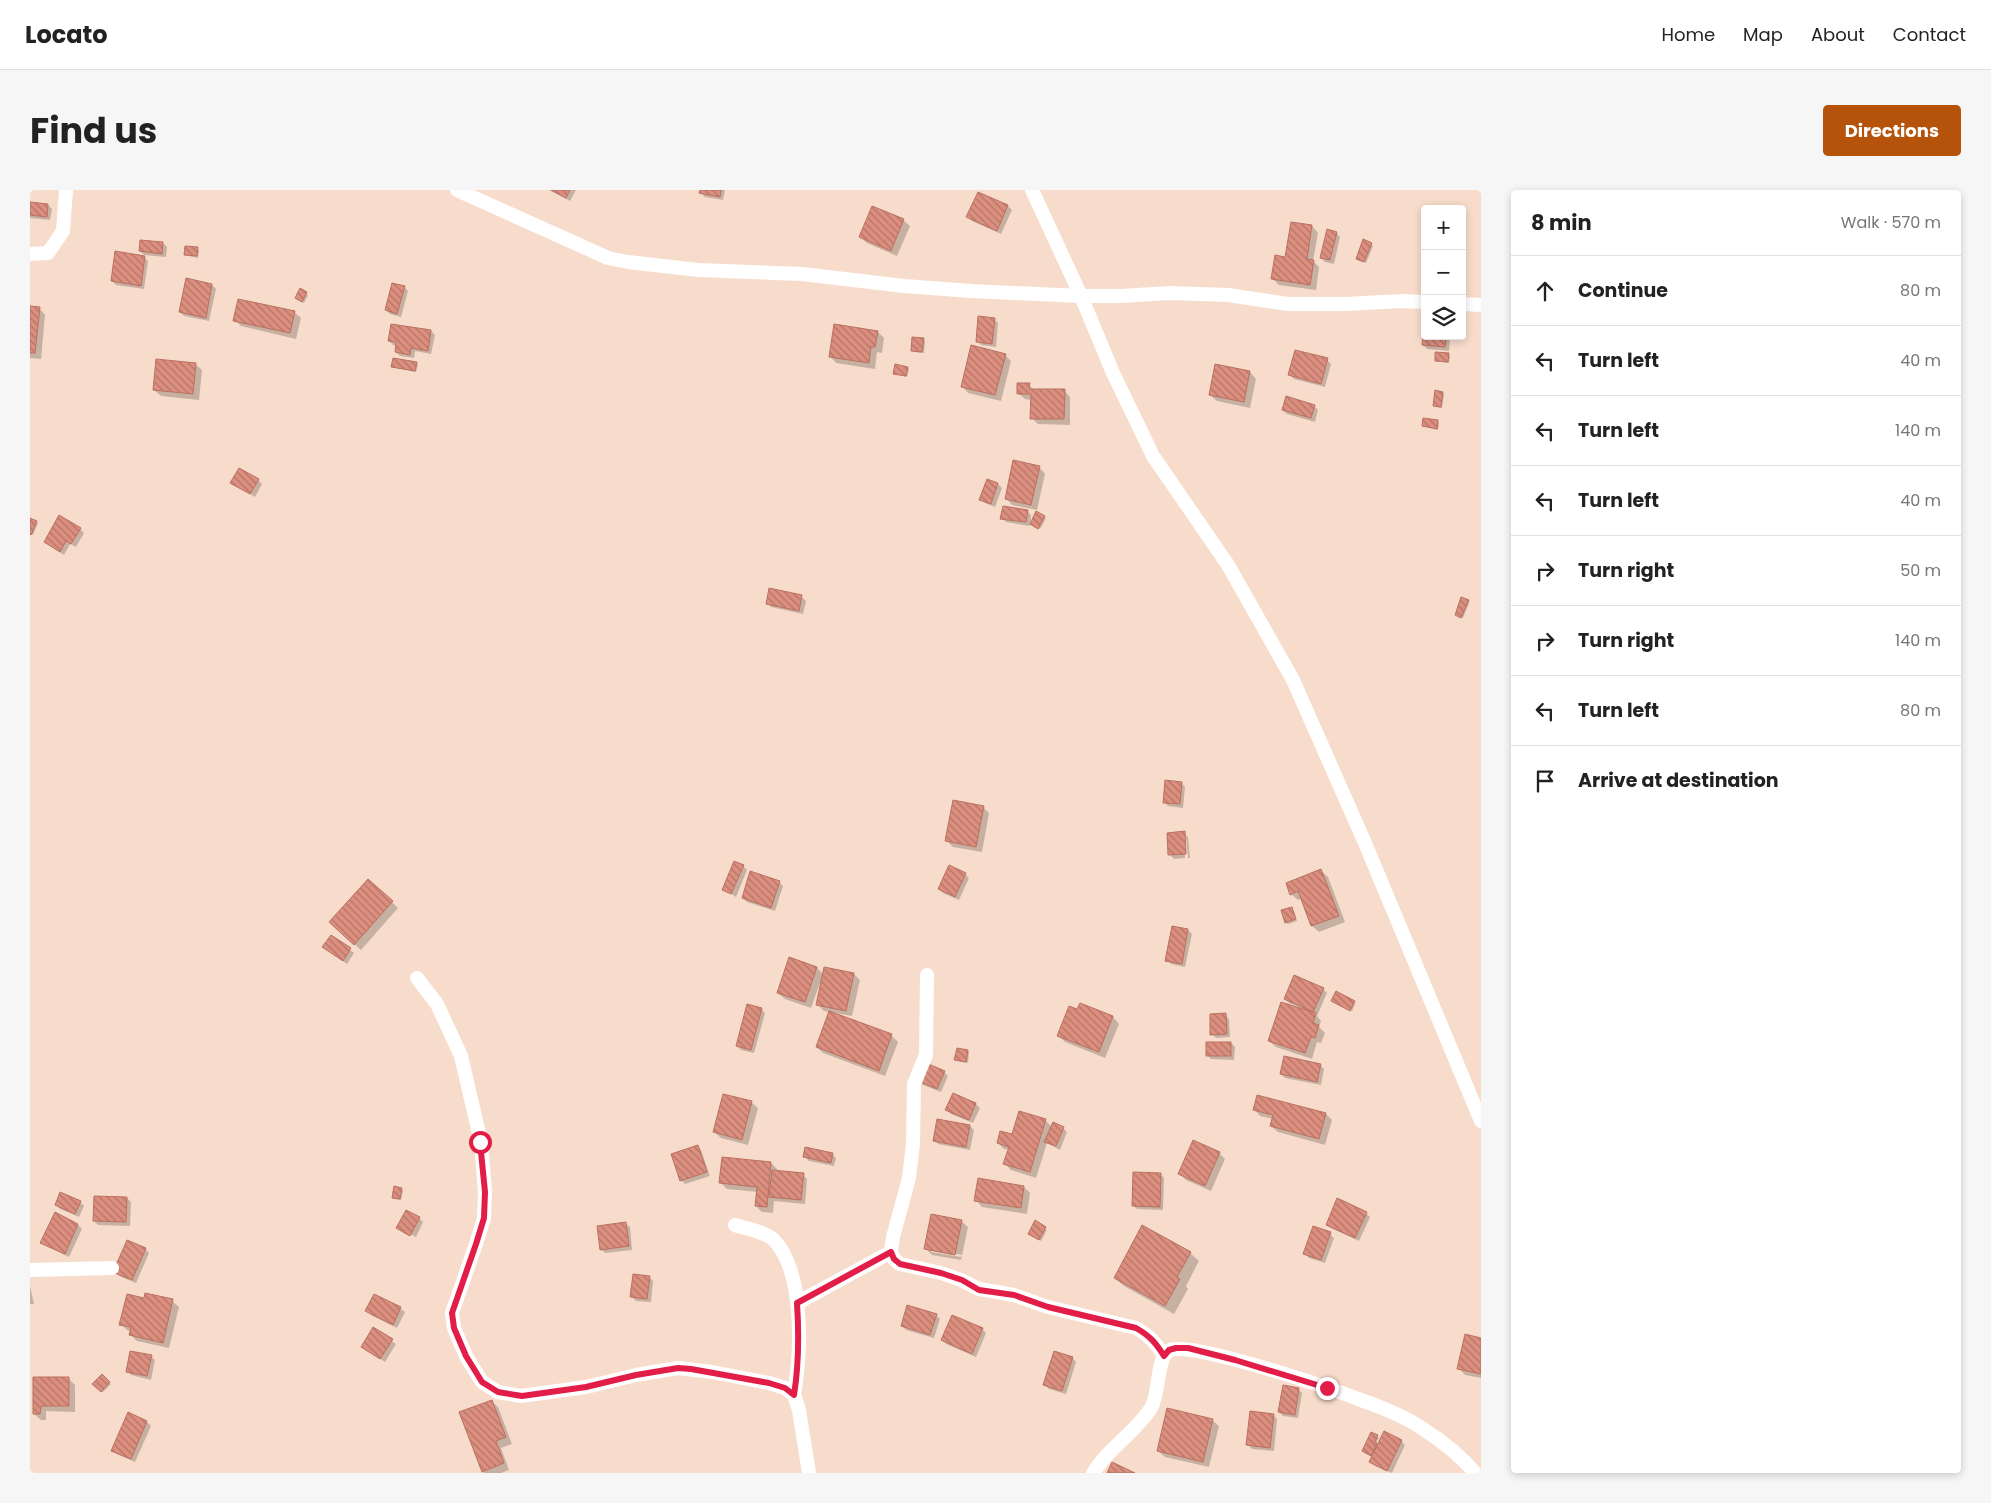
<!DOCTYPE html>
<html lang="en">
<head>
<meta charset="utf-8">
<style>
	body { margin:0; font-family:Poppins,sans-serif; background:#f6f6f6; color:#222 }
	.controls { position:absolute; right:15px; top:15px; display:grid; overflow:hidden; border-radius:5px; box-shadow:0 2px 8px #0003 }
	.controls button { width:45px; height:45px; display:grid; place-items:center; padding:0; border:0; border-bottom:1px solid #e0e0e0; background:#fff; color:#222; font:25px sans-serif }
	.stop { position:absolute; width:15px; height:15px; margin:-11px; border:4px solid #e11d48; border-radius:50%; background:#fff }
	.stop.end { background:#e11d48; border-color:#fff; box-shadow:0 1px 5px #0008 }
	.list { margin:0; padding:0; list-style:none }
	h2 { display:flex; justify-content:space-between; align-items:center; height:65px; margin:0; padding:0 20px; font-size:21px }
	h2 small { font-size:16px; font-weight:400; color:#767676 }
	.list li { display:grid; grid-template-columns:32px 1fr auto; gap:15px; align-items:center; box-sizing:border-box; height:70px; padding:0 20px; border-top:1px solid #e0e0e0 }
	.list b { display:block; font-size:19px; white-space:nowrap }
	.list em { font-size:16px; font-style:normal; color:#767676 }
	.icon { flex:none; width:28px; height:28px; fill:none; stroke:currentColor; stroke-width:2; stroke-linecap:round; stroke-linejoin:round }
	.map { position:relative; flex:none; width:1451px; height:1283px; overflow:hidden; border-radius:5px }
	header { display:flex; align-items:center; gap:30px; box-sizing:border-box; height:70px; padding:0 25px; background:#fff; border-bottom:1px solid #e0e0e0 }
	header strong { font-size:24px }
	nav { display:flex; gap:28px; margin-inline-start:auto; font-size:18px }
	.intro { display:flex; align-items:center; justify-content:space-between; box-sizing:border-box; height:120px; padding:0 30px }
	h1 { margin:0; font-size:35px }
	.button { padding:12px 22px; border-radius:5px; background:#b45309; color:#fff; font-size:18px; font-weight:700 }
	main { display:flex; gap:30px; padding:0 30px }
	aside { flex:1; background:#fff; border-radius:5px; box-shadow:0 2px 8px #0003 }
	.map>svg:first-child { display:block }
	.shadow { fill:#0003; fill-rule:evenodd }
	.building { fill:url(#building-back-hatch); stroke:#ba7061 }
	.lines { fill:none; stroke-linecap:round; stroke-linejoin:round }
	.minor { stroke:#fff; stroke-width:14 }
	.route { stroke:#e11d48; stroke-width:6 }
</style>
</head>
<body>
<header>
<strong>Locato</strong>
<nav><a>Home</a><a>Map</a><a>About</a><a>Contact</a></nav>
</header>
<div class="intro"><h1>Find us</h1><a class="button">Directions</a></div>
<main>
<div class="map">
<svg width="1451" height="1283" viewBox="0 0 1451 1283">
	<defs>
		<pattern id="building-back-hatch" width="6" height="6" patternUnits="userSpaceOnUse" patternTransform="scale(1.25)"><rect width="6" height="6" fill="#dc8f7f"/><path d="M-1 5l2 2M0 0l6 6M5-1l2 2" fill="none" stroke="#b37366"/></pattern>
	</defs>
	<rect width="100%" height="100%" fill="#f8dccb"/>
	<path class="shadow" d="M519,0H546L540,11Z
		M671,0H695L693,10L675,7L671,3Z
		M949,3L978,16L982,20L971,44L942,31L938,27Z
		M0,14L18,15L22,19L20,30L0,28Z
		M873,30L880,36L867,66L837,53L830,47Z
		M1282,36L1288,43L1283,71L1289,77L1286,100L1249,95L1242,88Z
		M1306,43L1310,47L1304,74L1295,72L1291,68Z
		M133,53L137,57L136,67L114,65L110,61Z
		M1341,54L1343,56L1336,73L1329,70L1327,69Z
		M167,59L169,60L168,68L155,65Z
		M114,67L118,71L114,99L86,95L82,91Z
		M182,95L186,99L179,131L154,126L150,122Z
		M374,97L378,101L371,127L360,124L356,120Z
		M271,100L278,105L274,113L268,110Z
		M0,117L9,118L15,125L11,169L0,168Z
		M264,122L271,128L266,149L211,136L205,130Z
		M964,129L968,133L966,157L951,155L947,151Z
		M401,141L405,145L401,164L385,161L384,168L370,166L366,162L367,155H363L359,151Z
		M848,142L854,148L852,163L847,162L845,179L806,173L800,166Z
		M1395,146H1420L1419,161L1397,159L1393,155Z
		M893,150L895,151L894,163L884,162L882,160Z
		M1418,164L1420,166L1419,173L1406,171Z
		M975,165L981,171L971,211L938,203L932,196Z
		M1297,170L1301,174L1295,197L1264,189L1260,185Z
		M386,173L388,175L386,182L363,177Z
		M165,174L172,180L169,210L131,206L124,200Z
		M877,178L879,179L877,187L865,184Z
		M1220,182L1226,189L1220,218L1187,211L1180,205Z
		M999,195L1005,201L1034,200L1040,207V235L1008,234L1002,228V210L995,209L988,203Z
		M1413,203L1414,205L1412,218L1406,217L1404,215Z
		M1284,216L1288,220L1285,232L1257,224L1253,220Z
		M1408,231L1409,233L1408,240L1393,236Z
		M1009,277L1015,284L1007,320L982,315L976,308Z
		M228,290L232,294L225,307L202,293Z
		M958,291L968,294L972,298L965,317L955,313L951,309Z
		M997,321L1001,325L1000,336L976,332L972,328Z
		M1014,327L1016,328L1010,339L1003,336Z
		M0,331L8,333L3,345L0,344Z
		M50,339L54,343L46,357L40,354L34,365L15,352Z
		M772,407L776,411L773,424L741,417L737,413Z
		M1438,411L1439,413L1433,428L1428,426Z
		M1151,593L1155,597L1153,618L1138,616L1134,612Z
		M953,617L959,623L952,662L923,657L916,650Z
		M1154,643L1158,647L1160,668H1158L1156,645H1154L1155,668L1144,669L1140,665L1138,644Z
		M713,676L717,680L706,707L694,699Z
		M1291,681L1298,687L1315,732L1289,742L1282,736L1272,708L1268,710L1261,704Z
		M935,684L939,688L929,710L913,703L909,699Z
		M749,692L753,696L745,721L717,712L713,708Z
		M362,712L368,718L331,760L306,738Z
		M1262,718L1267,731L1258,734L1256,732Z
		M1158,740L1162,744L1155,777L1141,774L1137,770Z
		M301,746L324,763L317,774L294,757Z
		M760,769L787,778L793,784H824L830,790L822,826L805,823V824L862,846L868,852L855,886L793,863L787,857L800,822L794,821L787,814L792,794L790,793L781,818L755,809L748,803Z
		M1293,799L1297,803L1287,826L1291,831L1289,837L1295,843L1291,853L1287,852L1282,869L1246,857L1239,851L1272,818L1259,813L1255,809Z
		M1304,812H1324L1325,814L1322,821Z
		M1050,815L1083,827L1089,834L1075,868L1035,852L1029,846L1048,821Z
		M731,819L735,823L724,863L711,860L707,856Z
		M1195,825L1199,829L1200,847L1186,848L1182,844Z
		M1201,853L1205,857L1204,870L1181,869L1177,865Z
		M938,861L939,862L938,873L926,870Z
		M1290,875L1294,879L1291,895L1255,888L1251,884Z
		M914,882L918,886L911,902L893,895L889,891Z
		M923,904L946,914L950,918L943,933L921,924L917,920Z
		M721,912L728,918L718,955L691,948L684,942Z
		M1224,919L1296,924L1302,930L1295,955L1248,942L1241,936L1243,929L1230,926Z
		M1015,930L1022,937L1033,938L1037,942L1030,960L1017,953L1006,988L981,980L975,974L979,960L974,959L968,953Z
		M940,936L944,940L940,960L908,954L904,950Z
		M667,956L671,960L680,986L655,994L651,990Z
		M1189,963L1195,969L1181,1001L1156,990L1150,984Z
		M802,964L806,968L804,976L779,971L775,967Z
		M741,973L747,979V982L773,985L777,989L775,1014L744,1011L743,1023L732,1022L726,1016L728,1002L697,999L691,993Z
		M1130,984L1134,988L1133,1020L1107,1019L1103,1015Z
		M994,997L1000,1003L997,1024L952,1017L946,1010Z
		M371,999L373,1001L371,1010L365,1009L363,1008Z
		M97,1008L101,1012L100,1036L68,1035L64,1031Z
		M50,1012L54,1016L49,1027L30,1019L26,1015Z
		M1336,1023L1340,1027L1329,1051L1301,1038L1297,1034Z
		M389,1028L393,1032L386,1047L368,1038Z
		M931,1031L938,1037L931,1070L902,1065L896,1059ZM901,1059L932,1065L931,1067L901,1062Z
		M1005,1032L1017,1040L1011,1051L1001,1045Z
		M596,1034L600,1037L602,1060L575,1063L571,1059Z
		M48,1035L52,1039L39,1067L16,1056L12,1053Z
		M1300,1044L1304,1048L1295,1073L1279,1068L1275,1064Z
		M115,1059L119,1063L106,1093L89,1086L85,1082Z
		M1160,1063L1169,1071L1156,1096L1158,1099L1144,1124L1094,1096L1085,1088Z
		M619,1087L623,1091L621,1112L606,1111L602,1107Z
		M0,1096L4,1114H0Z
		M344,1105L371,1119L375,1122L367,1138L341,1125L337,1121Z
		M115,1109L142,1111L149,1117L139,1158L107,1151L101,1145V1141L97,1140L91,1134Z
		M906,1125L910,1129L904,1148L876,1140L872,1136Z
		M344,1139L366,1154L355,1172L332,1157Z
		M952,1139L956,1143L946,1167L916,1154L912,1150Z
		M1451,1149V1188L1435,1185L1429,1178Z
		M121,1166L125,1170L121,1190L101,1185L97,1181Z
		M1042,1168L1046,1172L1036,1204L1019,1199L1015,1195Z
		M72,1186L81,1194L73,1202L64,1194Z
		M4,1188L39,1189L45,1195V1222L16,1221V1230H11L4,1224Z
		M1268,1199L1272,1203L1268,1228L1253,1226L1249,1222Z
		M461,1211L468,1217L482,1254L471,1258L479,1280L471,1283H454L453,1281Z
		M1243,1225L1247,1229L1244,1261L1222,1259L1218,1255Z
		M1182,1230L1189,1236L1179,1277L1135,1267L1128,1261Z
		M117,1232L121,1236L105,1272L87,1264L83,1260Z
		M1347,1246L1349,1248L1346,1253L1348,1256L1371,1251L1375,1255L1362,1283L1345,1276L1341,1272L1343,1267L1335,1263Z"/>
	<path class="building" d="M521,0H540L536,8Z
		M670,0H691L690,7L669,3Z
		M948,2L978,15L967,41L936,27Z
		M0,12L18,14L17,27L0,25Z
		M842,16L874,29L861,61L829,47Z
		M1261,32L1282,35L1277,69L1284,70L1280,95L1241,89L1245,65L1255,67Z
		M1297,39L1307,42L1300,70L1290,68Z
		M1333,49L1342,53L1334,72L1326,69Z
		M110,50L133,52L132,64L109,61Z
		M155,56L168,57L167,66L154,65Z
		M85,61L115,66L111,96L81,91Z
		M156,88L182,94L176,128L149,122Z
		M362,93L375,96L367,124L355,120Z
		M270,98L277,102L272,112L265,108Z
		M208,109L265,121L260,143L203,131Z
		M0,116L10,117L5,163H0Z
		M948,126L965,128L962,154L946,152Z
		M1395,126V146H1416L1415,157L1392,155Z
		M361,134L401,140L398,161L381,158L380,165L365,162L366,152L358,151Z
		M804,134L848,141L845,157H841L839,173L799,167Z
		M882,147L894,148L892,162L881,161Z
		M941,155L976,164L965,205L931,197Z
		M1265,160L1298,168L1291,194L1258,185Z
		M1405,162L1419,163L1418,172L1405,171Z
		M363,168L387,172L385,181L361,177Z
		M126,169L166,173L163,204L123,200Z
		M865,174L878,177L876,186L863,184Z
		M1185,174L1220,181L1214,212L1179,205Z
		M987,193H1000L999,199H1035L1034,229H1000L1001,204H987Z
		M1405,200L1413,202L1411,217L1403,216Z
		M1256,206L1285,215L1281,228L1252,220Z
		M1393,228L1408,230L1407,239L1392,236Z
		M983,270L1010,276L1001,315L975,309Z
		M209,278L229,289L220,304L200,293Z
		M957,289L968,293L961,314L949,310Z
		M973,316L998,320L996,332L970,329Z
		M1006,321L1015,326L1008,339L1000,334Z
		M29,325L51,338L41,354L36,351L30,362L14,352Z
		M0,328L7,331L1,345L0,344Z
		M739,398L772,405L769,421L736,414Z
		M1431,407L1439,410L1431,428L1425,425Z
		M1135,590L1152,592L1150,614L1133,613Z
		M923,610L954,616L946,657L915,651Z
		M1155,641L1156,664L1138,665L1137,643Z
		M704,671L714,675L701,704L692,700Z
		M919,675L936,683L925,707L908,699Z
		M1291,679L1309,726L1281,736L1268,701L1260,705L1256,693Z
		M720,681L750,691L741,718L712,708Z
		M338,689L363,711L324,755L299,732Z
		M1262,717L1266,729L1255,733L1251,720Z
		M1142,736L1158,739L1152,774L1135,771Z
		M301,745L321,758L313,771L292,757Z
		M759,767L787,777L775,812L747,803Z
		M794,777L824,783L816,821L786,815Z
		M1264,785L1294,798L1283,822L1254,809Z
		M1306,801L1325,811L1320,821L1301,811Z
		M1251,812L1286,823L1283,833L1289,835L1285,848L1281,847L1275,863L1238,851Z
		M1050,813L1083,826L1069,862L1027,846L1039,816L1047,819Z
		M717,814L732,818L721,860L706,856Z
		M799,821L862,844L849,881L786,857Z
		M1196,823L1197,844L1180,845V824Z
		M1176,852H1201V866H1176Z
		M927,858L938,860L936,872L924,870Z
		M1254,866L1291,874L1287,892L1250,884Z
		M896,873L915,881L907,899L888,891Z
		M923,903L946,913L939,930L915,920Z
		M693,904L722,911L712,950L683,942Z
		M1227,905L1296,923L1289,949L1240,936L1243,925L1223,920Z
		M989,921L1016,929L1000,982L973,974L979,957L967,953L970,941L982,944Z
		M907,929L940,935L936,957L903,951Z
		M1023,932L1034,937L1026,956L1014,952Z
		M1163,950L1190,962L1175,996L1148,984Z
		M668,955L677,982L650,991L641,964Z
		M775,957L803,963L801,973L773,967Z
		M692,967L741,972L737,1017L725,1016L727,997L689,993Z
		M742,980L774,983L771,1010L739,1007Z
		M1103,982L1131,983L1130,1017L1102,1016Z
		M948,988L994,996L991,1018L944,1011Z
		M364,996L372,998L370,1009L362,1008Z
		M30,1002L51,1011L45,1024L25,1015Z
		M64,1006L97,1007L96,1032L63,1031Z
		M1307,1008L1337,1022L1325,1048L1296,1035Z
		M376,1020L390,1027L380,1046L366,1038Z
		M25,1022L48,1034L35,1064L10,1053Z
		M901,1024L932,1030L925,1065L894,1059Z
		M1005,1030L1016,1037L1009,1050L998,1044Z
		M596,1032L599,1056L570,1060L567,1036Z
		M1112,1035L1161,1062L1147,1087L1150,1089L1135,1116L1084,1088Z
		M1283,1036L1301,1042L1291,1070L1273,1064Z
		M97,1050L116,1058L102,1090L83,1082Z
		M603,1084L620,1086L617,1109L600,1107Z
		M115,1103L143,1109L133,1153L99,1145L101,1137L89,1135L97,1104L114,1108Z
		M344,1104L371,1117L363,1135L335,1121Z
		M877,1115L907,1124L900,1145L871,1136Z
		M922,1125L953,1138L942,1164L911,1150Z
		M343,1137L363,1149L350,1169L331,1157Z
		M1435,1144L1451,1148V1184L1427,1179Z
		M100,1161L122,1165L117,1186L96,1182Z
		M1024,1161L1043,1167L1032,1201L1013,1195Z
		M72,1184L80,1192L71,1202L62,1194Z
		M3,1187H39V1216H11L10,1224H3Z
		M1253,1195L1269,1198L1265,1225L1248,1222Z
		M462,1210L476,1247L466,1251L474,1273L452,1282L429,1222Z
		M1137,1218L1183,1229L1173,1272L1127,1261Z
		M1220,1221L1244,1224L1240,1258L1216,1255Z
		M98,1222L117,1231L101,1269L81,1261Z
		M1354,1241L1372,1250L1357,1281L1339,1272Z
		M1341,1242L1348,1245L1345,1252L1347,1253L1341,1266L1332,1261Z
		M1082,1272L1105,1283H1077Z"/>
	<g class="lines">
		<path class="minor" d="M427,0L578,68L598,72L668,80L772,84L874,96L941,101L1051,106H1091L1139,103L1198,105L1258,114H1315L1372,111L1395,112
			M1002,0L1051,106L1083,183L1123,266L1198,375L1263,490L1335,653L1451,931
			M0,64L18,63L33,41L36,0
			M1432,114L1451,115
			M897,785L896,865L884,894L883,954L879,988L863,1047L861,1062L864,1069L870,1074L911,1083L931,1090L949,1099L984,1105L1018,1117L1106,1138C1120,1146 1126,1153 1134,1166
			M387,788L407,814L431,866L451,952L455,1002L454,1028L446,1054L422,1123L424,1138L436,1166L452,1192L468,1202L491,1206L556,1197L606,1185L648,1178L682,1182L739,1193L755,1198L764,1205L769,1220L779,1283
			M705,1035C717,1039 734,1041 744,1050C775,1083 771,1163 764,1205
			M0,1080L82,1078
			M767,1113L861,1062
			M1063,1283C1078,1258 1105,1243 1121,1218C1130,1203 1126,1171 1138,1161C1155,1148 1305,1200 1331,1210C1349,1216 1378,1228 1393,1239C1412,1251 1431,1266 1445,1283"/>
	</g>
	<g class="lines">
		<path class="route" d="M450,952L455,1002L454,1028L446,1054L422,1123L424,1138L436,1166L452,1192L468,1202L492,1206L556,1197L606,1185L648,1178L661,1179L739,1193L755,1198L764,1205C769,1174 769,1144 767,1113L861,1062L864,1069L870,1074L911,1083L932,1090L949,1100L984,1105L1018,1117L1106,1138C1120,1146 1126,1153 1134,1166L1139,1160L1146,1158H1158L1205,1170L1297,1198"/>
	</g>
</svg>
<div class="controls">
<button>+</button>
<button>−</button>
<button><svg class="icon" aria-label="layers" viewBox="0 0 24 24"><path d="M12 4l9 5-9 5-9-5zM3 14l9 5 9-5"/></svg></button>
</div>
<div class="stop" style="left:450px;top:952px"></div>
<div class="stop end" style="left:1297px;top:1198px"></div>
</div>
<aside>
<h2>8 min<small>Walk · 570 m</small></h2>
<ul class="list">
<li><svg class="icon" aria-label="ahead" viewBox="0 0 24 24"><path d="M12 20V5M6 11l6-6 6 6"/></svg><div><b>Continue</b></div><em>80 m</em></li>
<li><svg class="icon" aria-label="left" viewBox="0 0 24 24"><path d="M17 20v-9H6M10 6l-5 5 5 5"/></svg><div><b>Turn left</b></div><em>40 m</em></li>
<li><svg class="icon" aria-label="left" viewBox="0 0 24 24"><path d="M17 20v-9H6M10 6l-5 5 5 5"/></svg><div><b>Turn left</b></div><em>140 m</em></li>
<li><svg class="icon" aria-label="left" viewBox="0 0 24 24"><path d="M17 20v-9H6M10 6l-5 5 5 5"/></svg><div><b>Turn left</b></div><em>40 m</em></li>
<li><svg class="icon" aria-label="right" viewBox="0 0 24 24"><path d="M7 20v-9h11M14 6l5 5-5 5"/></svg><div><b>Turn right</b></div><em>50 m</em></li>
<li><svg class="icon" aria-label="right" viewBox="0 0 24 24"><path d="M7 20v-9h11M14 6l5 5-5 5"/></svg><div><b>Turn right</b></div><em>140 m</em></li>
<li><svg class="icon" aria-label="left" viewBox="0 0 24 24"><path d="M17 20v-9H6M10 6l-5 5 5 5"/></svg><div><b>Turn left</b></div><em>80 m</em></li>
<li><svg class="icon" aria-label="arrive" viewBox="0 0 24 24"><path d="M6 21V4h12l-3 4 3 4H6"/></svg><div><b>Arrive at destination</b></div></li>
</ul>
</aside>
</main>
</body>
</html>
